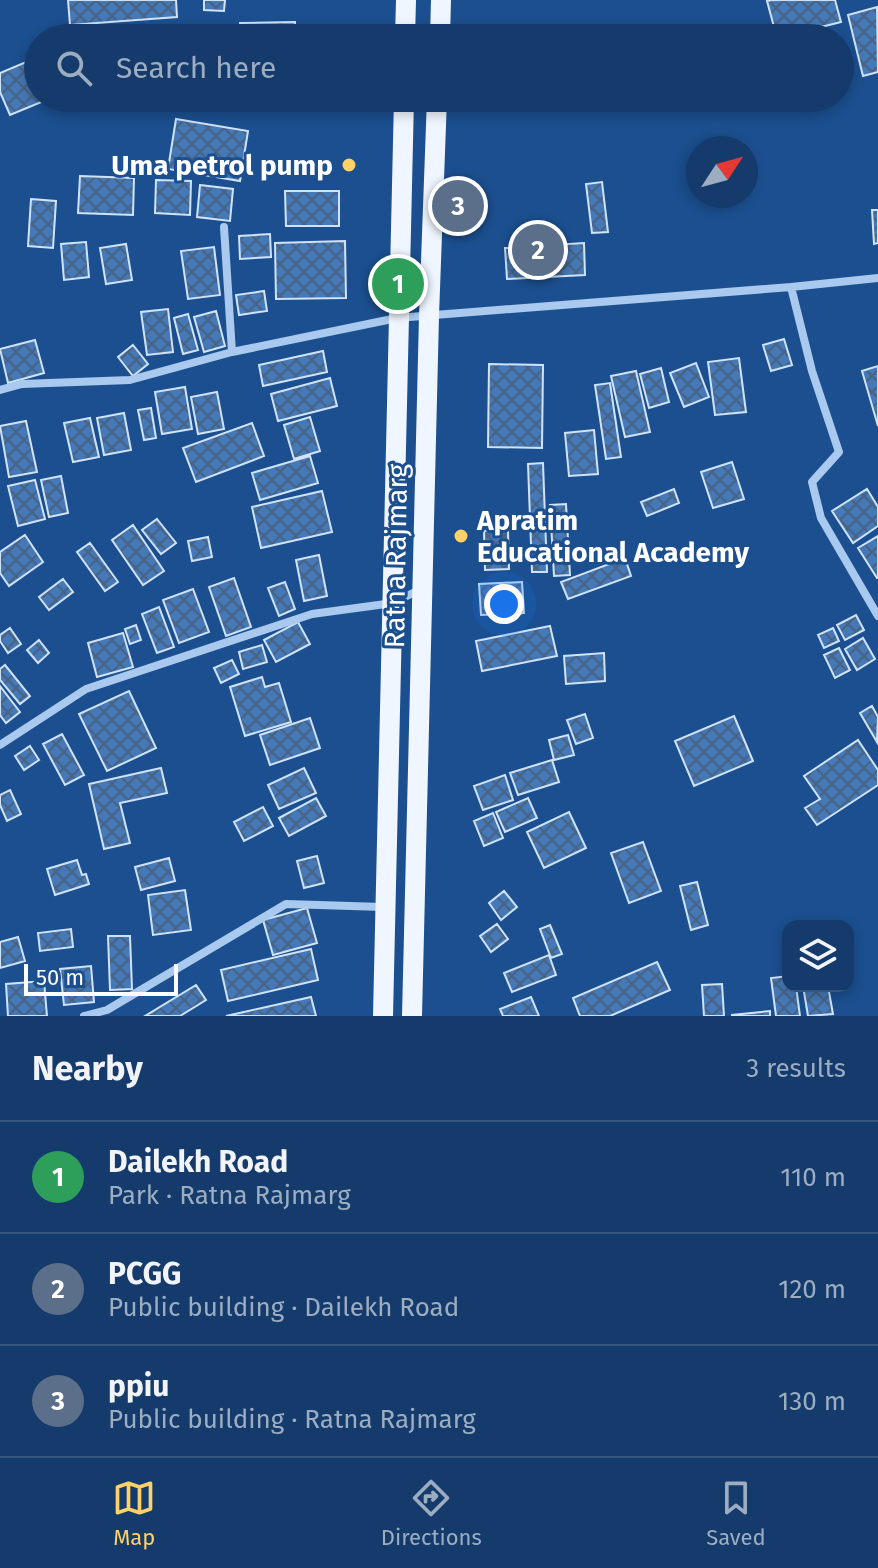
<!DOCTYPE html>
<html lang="en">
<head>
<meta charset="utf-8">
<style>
	body { margin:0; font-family:"Fira Sans",sans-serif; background:#1d4271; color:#f1f3f6 }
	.controls { position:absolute; right:24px; bottom:24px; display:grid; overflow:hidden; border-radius:16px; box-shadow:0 4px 12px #0003 }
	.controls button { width:72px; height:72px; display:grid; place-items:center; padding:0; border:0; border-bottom:2px solid #33557e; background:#143b6b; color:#f1f3f6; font:40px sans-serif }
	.compass { position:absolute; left:686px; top:136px; width:72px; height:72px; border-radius:50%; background:#143b6b; box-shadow:0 4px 12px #0003; rotate:54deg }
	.scale { position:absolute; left:24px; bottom:20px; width:154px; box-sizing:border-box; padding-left:8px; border:4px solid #fff; border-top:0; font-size:22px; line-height:28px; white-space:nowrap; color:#fff; -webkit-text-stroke:6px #1b4f8f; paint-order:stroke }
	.you { position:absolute; left:504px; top:604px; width:28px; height:28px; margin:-20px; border:6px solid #fff; border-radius:50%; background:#1a73e8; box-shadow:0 0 0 12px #1a73e833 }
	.badge { display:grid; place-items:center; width:52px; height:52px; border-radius:50%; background:#ffd166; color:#fff; font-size:26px; font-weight:700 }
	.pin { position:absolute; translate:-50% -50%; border:4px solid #fff; box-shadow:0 2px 8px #0006 }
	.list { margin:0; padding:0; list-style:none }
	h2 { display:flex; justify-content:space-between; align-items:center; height:104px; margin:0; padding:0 32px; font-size:34px }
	h2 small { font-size:26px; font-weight:400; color:#9dadc1 }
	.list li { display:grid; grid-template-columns:52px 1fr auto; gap:24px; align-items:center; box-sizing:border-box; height:112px; padding:0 32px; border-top:2px solid #33557e }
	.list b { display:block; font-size:30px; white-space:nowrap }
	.list p { margin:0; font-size:26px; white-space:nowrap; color:#9dadc1 }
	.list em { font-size:26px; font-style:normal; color:#9dadc1 }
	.icon { flex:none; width:44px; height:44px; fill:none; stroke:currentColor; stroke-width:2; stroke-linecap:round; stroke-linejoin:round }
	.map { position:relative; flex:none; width:878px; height:1016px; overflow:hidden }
	.search { position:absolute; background:#143b6b; box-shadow:0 4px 12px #0003; left:24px; right:24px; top:24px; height:88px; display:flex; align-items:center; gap:20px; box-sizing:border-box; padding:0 28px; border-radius:44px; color:#9dadc1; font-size:30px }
	.sheet { height:440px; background:#143b6b }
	nav { display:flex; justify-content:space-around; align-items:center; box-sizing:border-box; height:112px; border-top:2px solid #33557e; background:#143b6b; font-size:22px; color:#9dadc1 }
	nav a { display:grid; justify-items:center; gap:4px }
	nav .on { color:#ffd166 }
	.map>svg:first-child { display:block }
	.building { fill:url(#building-cross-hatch); stroke:#cfe3fa; stroke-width:2 }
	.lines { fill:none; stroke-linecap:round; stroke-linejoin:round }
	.street { stroke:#a9c9ee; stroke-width:8 }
	.primary { stroke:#f0f6ff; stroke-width:20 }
	.poi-dot { fill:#ffd166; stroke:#1b4f8f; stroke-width:3 }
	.labels { text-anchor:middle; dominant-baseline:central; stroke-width:6; stroke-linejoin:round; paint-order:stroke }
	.poi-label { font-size:28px; font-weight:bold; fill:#fff; stroke:#1b4f8f; text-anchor:end }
	.street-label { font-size:28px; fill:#fff; stroke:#1b4f8f }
</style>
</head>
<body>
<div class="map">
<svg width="878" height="1016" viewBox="0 0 878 1016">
	<defs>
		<pattern id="building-cross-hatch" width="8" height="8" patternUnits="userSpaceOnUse" patternTransform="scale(2)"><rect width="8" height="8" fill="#4478b7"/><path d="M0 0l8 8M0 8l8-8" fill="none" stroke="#486282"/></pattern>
	</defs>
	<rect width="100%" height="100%" fill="#1b4f8f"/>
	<path class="building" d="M68,0H176L177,17L70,25Z
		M204,0H225L224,11L204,10Z
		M772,0H835L841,22L777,38L767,1Z
		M877,7L878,72L863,76L848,15Z
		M295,22V38H240V23Z
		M38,57V98H51L10,115L0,92V73Z
		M176,119L248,131L240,181L168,169Z
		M80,176L134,178L133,215L78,213Z
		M156,180L191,181L190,215L155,213Z
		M602,182L608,232L592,233L586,184Z
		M200,185L233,189L230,221L197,217Z
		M285,191H339V226H286Z
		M31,199L56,201L53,248L28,246Z
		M872,210H878V243L874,244Z
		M270,234L271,257L240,259L239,236Z
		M345,241L346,298L276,299L275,243Z
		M86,242L89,277L64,280L61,244Z
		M584,243L585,275L507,279L505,248Z
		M126,244L132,280L106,284L100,248Z
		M214,247L220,295L188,299L181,251Z
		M264,291L267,311L239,315L236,295Z
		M168,309L173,352L147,355L141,312Z
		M216,311L225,346L204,352L194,317Z
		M188,314L198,350L183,354L174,318Z
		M784,339L792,365L771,371L763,345Z
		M35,340L44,373L8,383L0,349Z
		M133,345L148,364L133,376L118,357Z
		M323,351L327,372L263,386L259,365Z
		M739,358L746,412L715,415L708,362Z
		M696,363L709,397L684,407L670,373Z
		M489,364L543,365L542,448L488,447Z
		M878,366V426L862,371Z
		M661,368L669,402L649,408L640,374Z
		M636,371L650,432L625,437L611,376Z
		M330,378L337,406L278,421L271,394Z
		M610,383L621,457L606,459L595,385Z
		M185,387L192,429L162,434L155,392Z
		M217,392L224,429L198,434L191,397Z
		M151,408L156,438L144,440L138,410Z
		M124,413L131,450L104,455L97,418Z
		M310,417L320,451L294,459L284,425Z
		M90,418L99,457L73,462L64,423Z
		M26,421L37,472L9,477L0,426Z
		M252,423L264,456L196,482L183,448Z
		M594,430L598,474L569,476L565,433Z
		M310,456L318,483L260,500L252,473Z
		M732,462L744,499L713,508L701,472Z
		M543,463L547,572H532L528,464Z
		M61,476L68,513L49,517L41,480Z
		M35,480L45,519L18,526L8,486Z
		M674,489L679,503L647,516L641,502Z
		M867,489L878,507V526L853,543L832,511Z
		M322,491L332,532L261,548L252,507Z
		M566,504L570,575L554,576L550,505Z
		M157,519L176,543L161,554L142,530Z
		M133,525L164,571L143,585L112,540Z
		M508,530L509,569L485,570L484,531Z
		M25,535L43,562L9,586L0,573V552Z
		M878,536V578H877L858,548Z
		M208,537L212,557L192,561L188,541Z
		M90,543L118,582L105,591L77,552Z
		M319,555L327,596L304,601L296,560Z
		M625,558L631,576L568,599L561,582Z
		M234,578L251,627L226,636L209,587Z
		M63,579L73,592L49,610L39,597Z
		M285,582L295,609L279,616L268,588Z
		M522,582L524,613L481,615L479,584Z
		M193,589L209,632L179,643L163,600Z
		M159,607L174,647L157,653L142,614Z
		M856,615L864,630L845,640L837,625Z
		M298,622L310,644L276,662L264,640Z
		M136,625L141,640L130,644L125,629Z
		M550,626L557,656L482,671L476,641Z
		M10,628L21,644L8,653L0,641V635Z
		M833,628L839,641L824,648L818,635Z
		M123,633L133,667L97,677L88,643Z
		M863,638L875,659L857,670L845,649Z
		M39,640L49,653L38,663L27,650Z
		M262,645L267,662L243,669L239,652Z
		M839,648L850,670L835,678L824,655Z
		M604,653L605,681L566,684L564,656Z
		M232,660L239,674L221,683L214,668Z
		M5,665L30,696L20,704L0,680V669Z
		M262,677L265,687L279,683L291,722L245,736L230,687Z
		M0,686L20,712L6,723L0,715Z
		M129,691L156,748L107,771L79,714Z
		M872,706L878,717L877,742L860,713Z
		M585,714L593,738L576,744L567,720Z
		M734,716L753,761L694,786L675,741Z
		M310,718L320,748L270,765L260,735Z
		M62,734L84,775L65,785L43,744Z
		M568,735L574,755L554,760L549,740Z
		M858,740L878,770V785L817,825L805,808L820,799L804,776Z
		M30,746L39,760L24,770L15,756Z
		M552,760L559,782L518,795L510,773Z
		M161,768L167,793L120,803L130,843L104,849L89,784Z
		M304,768L316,793L279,809L268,785Z
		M505,775L513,800L483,810L474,786Z
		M10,790L21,814L7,821L0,805V795Z
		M316,798L326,816L289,836L279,818Z
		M528,798L537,818L505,832L496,812Z
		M263,807L273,826L244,841L234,822Z
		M569,812L586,848L544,868L527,832Z
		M493,813L503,838L484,846L474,821Z
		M643,842L661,891L629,903L611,853Z
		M317,856L324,883L304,888L297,861Z
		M169,858L175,881L141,890L135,867Z
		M77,860L82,875L86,874L89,884L55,895L47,869Z
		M697,882L708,925L691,930L680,886Z
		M185,890L191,930L153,935L148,895Z
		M504,891L517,907L501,920L489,903Z
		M307,908L317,943L273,955L263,920Z
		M497,924L508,939L491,952L480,936Z
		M550,925L562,954L551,958L540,929Z
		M71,929L73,947L40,951L38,933Z
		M108,936H130L132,989L110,990Z
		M18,937L25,961L0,968V942Z
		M311,949L318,980L228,1001L221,970Z
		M549,955L556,975L512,992L504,973Z
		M657,962L670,990L610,1016H580L573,998Z
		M91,966L94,1002L64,1005L60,969Z
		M788,976V986H796L800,1016H776L771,978Z
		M44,981L47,1016H8L6,984Z
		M722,984L724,1016H704L702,985Z
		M196,985L206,1000L180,1016H145Z
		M803,986H828L833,1014L808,1016Z
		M311,997L316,1016H226Z
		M531,997L539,1016H503L500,1009Z
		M770,1011V1016H732V1015Z"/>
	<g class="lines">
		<path class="street" d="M224,227L232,352
			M791,287L812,371L839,452L812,482L821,518L878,616
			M0,390L22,384L130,380L232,352L397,318L791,287L878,278
			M0,745L86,689L312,614L393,603L419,590
			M84,1016L107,1010L286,904L383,907"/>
		<path class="primary" d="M405,38L406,0
			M440,38L441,0
			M383,1016L404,98
			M412,1016L429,316L437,98"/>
	</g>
	<g class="poi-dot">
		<circle cx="349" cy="165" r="8"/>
		<circle cx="461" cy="536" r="8"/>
	</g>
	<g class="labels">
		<g class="poi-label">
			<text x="333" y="165">Uma petrol pump</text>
			<text x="477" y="520" text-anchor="start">Apratim<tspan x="477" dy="32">Educational Academy</tspan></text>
		</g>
		<g class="street-label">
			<text transform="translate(396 556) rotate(-89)">Ratna Rajmarg</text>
		</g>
	</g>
</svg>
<div class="controls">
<button><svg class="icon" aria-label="layers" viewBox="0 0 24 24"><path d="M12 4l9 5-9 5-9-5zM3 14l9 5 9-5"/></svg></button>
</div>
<svg class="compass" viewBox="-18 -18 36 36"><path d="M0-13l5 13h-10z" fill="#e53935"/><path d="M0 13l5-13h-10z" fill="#9dadc1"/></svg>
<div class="scale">50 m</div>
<div class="you"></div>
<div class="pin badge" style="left:398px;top:284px;background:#2e9e5b">1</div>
<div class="pin badge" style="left:538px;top:250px;background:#5c6f8a">2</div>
<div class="pin badge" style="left:458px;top:206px;background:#5c6f8a">3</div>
<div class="search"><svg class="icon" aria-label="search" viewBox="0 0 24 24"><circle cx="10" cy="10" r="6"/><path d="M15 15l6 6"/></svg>Search here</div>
</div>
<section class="sheet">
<h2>Nearby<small>3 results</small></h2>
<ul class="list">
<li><span class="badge" style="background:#2e9e5b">1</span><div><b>Dailekh Road</b><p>Park · Ratna Rajmarg</p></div><em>110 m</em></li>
<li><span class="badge" style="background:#5c6f8a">2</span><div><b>PCGG</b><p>Public building · Dailekh Road</p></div><em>120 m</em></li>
<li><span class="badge" style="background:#5c6f8a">3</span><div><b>ppiu</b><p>Public building · Ratna Rajmarg</p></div><em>130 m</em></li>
</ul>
</section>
<nav>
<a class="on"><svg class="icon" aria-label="map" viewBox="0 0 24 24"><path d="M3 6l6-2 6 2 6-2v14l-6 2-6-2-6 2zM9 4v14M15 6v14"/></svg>Map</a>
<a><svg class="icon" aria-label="directions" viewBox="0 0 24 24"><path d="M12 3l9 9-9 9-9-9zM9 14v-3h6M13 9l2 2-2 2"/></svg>Directions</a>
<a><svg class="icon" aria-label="saved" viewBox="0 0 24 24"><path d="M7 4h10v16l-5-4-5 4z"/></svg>Saved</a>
</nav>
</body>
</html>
